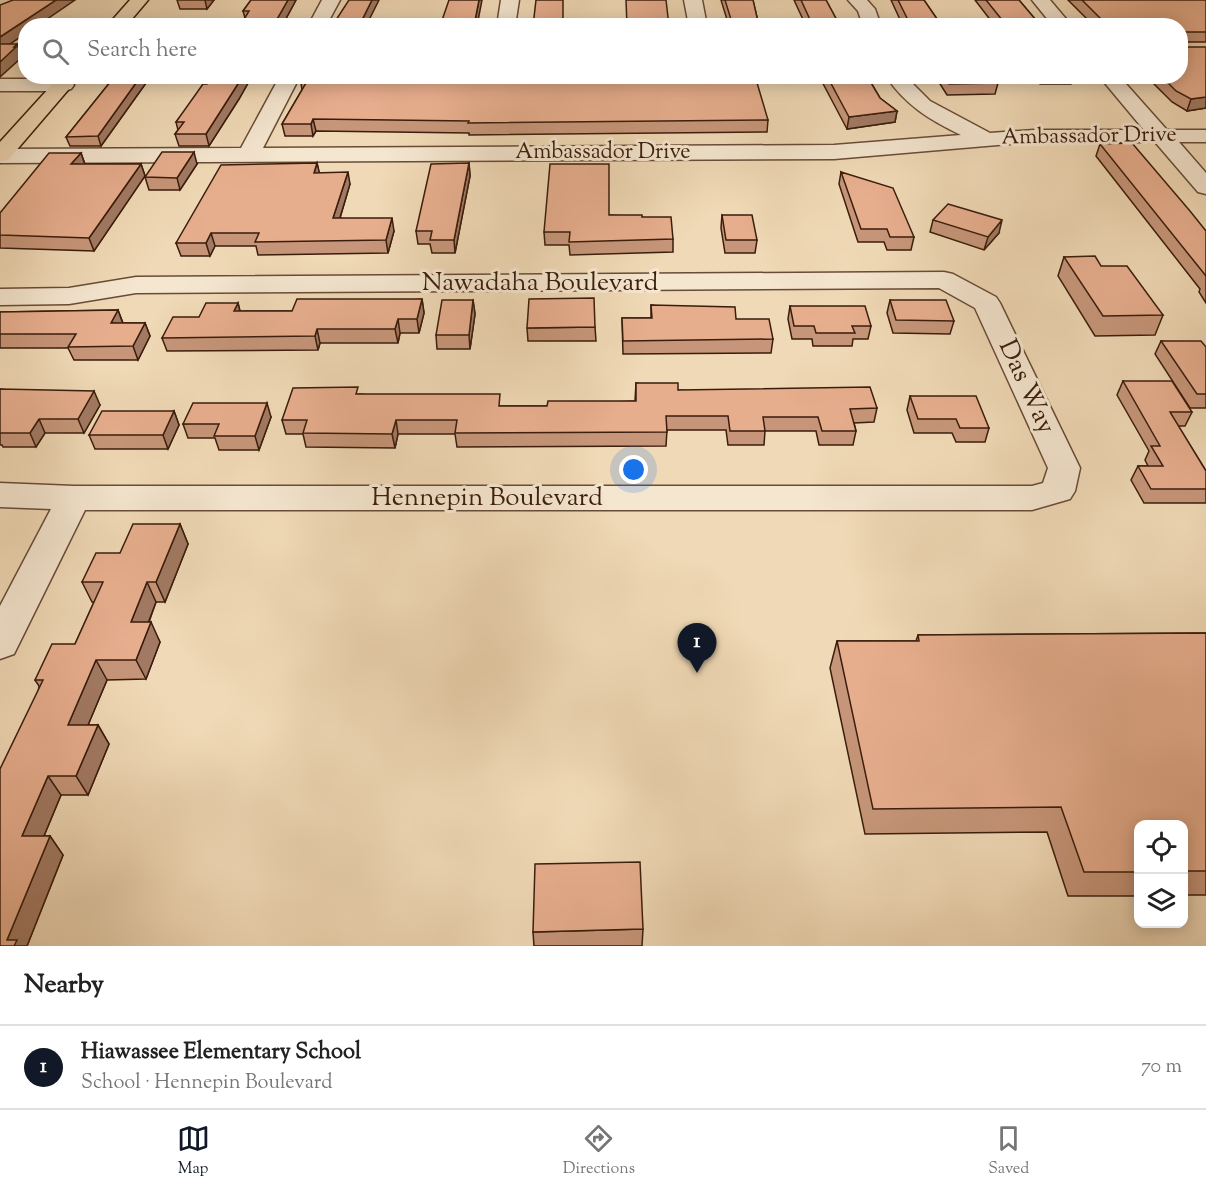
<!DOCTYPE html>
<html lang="en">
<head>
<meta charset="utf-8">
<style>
	body { margin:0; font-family:"Sorts Mill Goudy",serif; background:#f2f2f2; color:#222 }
	.controls { position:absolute; right:18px; bottom:18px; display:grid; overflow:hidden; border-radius:12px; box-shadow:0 3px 15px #0003 }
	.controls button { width:54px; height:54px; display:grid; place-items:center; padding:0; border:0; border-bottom:2px solid #e0e0e0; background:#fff; color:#222; font:30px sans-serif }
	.you { position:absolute; left:634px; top:470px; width:21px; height:21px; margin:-15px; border:4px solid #fff; border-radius:50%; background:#1a73e8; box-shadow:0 0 0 9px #1a73e833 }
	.badge { display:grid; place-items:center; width:39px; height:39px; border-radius:50%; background:#111827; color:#fff; font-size:20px; font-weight:700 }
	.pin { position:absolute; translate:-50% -50px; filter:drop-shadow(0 2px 3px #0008) }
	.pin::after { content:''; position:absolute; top:32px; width:21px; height:18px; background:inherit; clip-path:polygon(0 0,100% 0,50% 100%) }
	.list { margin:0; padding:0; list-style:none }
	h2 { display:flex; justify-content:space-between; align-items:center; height:78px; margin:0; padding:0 24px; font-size:26px }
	h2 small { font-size:20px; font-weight:400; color:#767676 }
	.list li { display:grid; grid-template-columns:39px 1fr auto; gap:18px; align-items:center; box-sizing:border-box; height:84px; padding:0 24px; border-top:2px solid #e0e0e0 }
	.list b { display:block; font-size:22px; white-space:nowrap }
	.list p { margin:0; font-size:20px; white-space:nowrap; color:#767676 }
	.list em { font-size:20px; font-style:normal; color:#767676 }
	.icon { flex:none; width:33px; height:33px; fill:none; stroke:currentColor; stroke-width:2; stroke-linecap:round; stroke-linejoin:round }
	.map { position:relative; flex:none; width:1206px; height:946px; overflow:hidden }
	.search { position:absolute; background:#fff; box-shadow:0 3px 15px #0003; left:18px; right:18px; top:18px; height:66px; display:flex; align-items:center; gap:15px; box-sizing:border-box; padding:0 21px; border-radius:24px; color:#767676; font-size:22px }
	.sheet { height:162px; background:#fff }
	nav { display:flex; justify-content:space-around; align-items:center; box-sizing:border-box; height:84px; border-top:2px solid #e0e0e0; background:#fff; font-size:16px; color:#767676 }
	nav a { display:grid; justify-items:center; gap:3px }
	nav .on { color:#111827 }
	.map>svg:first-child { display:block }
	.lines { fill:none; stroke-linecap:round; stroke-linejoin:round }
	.minor-casing { stroke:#684c36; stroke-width:3 }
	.major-casing { stroke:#3a1d0c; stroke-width:3 }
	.minor { fill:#f5e6d0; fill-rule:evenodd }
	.major { fill:#f0d9b6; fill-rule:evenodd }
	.wall { fill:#c7967a; stroke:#3a1d0c; stroke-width:1.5 }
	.shaded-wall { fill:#a27a63; stroke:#3a1d0c; stroke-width:1.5 }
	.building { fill:#e7ae8e; stroke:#3a1d0c; stroke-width:1.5 }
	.labels { text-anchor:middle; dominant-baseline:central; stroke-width:6; stroke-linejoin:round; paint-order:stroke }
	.far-street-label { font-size:22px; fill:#3a1d0c; stroke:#f5e6d0 }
	.street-label { font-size:26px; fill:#3a1d0c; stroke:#f5e6d0 }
</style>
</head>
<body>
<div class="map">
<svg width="1206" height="946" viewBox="0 0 1206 946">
	<rect width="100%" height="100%" fill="#f0d9b6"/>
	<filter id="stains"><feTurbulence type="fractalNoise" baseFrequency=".00333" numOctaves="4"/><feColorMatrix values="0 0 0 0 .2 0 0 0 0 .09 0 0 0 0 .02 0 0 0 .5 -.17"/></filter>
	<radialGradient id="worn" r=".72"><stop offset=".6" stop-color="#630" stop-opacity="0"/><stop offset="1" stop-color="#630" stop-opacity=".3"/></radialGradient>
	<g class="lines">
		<g class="minor-casing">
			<path id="minor" d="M322,0H340L326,26H308Z
				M501,0H519L515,26H497Z
				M684,0H702L707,26H689Z
				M848,0H867L875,9L881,26H863L858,11Z
				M1032,0H1050L1072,26H1053Z
				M280,76H300L263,148L834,145L961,135C930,120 905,105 886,76H905L930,101L990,133L1034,130H1144L1099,76H1119L1167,130H1206V142H1179L1206,173V194L1198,192L1155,142H1034L834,159L0,163V149L241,148Z
				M0,79H64L71,81L74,85L71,89L64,91H0Z
				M944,272L953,274L996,297L1000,303L1080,468L1075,491L1070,499L1032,510H85L14,654L0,659V606L51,509L0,507V483L74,486H1032L1043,483L1048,468L975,308L939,288L136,293L69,304L0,305V289L69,288L136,277Z"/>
		</g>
		<g class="major-casing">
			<path id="major" d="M130,0H148L126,26H107Z
				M60,76H80L8,160L0,162V142Z"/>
		</g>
		<use href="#minor" class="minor"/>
		<use href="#major" class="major"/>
	</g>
	<path class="wall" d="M177,0H214L207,9H180Z
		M251,0H296L282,26H240L245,18L243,11Z
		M721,0H753L759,26H729Z
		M794,0H826L840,26H806Z
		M891,0H924L937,19L945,23L962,26H903Z
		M975,0H1019L1041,26H995Z
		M1068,0H1206V42H1182V47L1206,108L1187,111L1172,102L1146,76H1180V26H1094Z
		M115,76H151L101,146H70L66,137Z
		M212,76H252L239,99L209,146H179L175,134L178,130L176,122Z
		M819,76H867L880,98L897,111L895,122L847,129Z
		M935,76H994L998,83L995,94L947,95Z
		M1035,76H1073L1071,84H1040Z
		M301,83L768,120L767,132L469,135V133L316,131L313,136H285L282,124L302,90Z
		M1100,144L1206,231V303L1199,292L1200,289L1096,156Z
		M81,153L85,164H141L145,176L94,251L0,248V213Z
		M317,163L319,173L350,184L340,218L394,231L388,253L258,255L256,246H215L210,256H181L176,243Z
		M469,163L470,176L455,253H432L430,244H418L416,231Z
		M197,164L180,190H149L145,177Z
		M841,172L914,237L911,250H887L884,242H858L839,184Z
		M609,215L642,217L673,239V252L570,255L569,245H545L544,232Z
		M722,215L757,240L755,253H725L721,228Z
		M933,220L999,233L984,250L930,232Z
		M1064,257L1101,266L1163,315L1155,335L1095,336L1058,276Z
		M422,299L424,313L419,333H400L398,343H320L318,350L167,351L162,338L238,303L240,311H292Z
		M473,300L475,314L470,349H437L436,335Z
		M890,300L954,321L950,334L893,333L887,313Z
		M651,305L736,319L773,339L771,353L623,354L622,318H651Z
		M790,306L871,326L868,339H853L852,346H813L812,339H792L788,319Z
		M118,310L123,323H145L150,336L138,360H74L68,348H0V312Z
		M595,327L596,341H528L527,328Z
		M1161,341L1206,347V408H1190L1155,354Z
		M1123,381L1192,412L1185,426H1178L1206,471V503H1144L1131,480L1138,466H1148L1145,460L1149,451L1117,395Z
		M636,383L678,390L877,408L874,422L854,423L856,431L853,445H819L816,431H765L764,445H728L726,430H667L666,446L457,447L455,434H398L395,448L306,447L303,434H286L282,420L359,394L501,406H547L635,401Z
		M0,389L100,405L84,433H45L36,447H3L2,445H0Z
		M910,396L989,428L985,442H956L952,433H914L907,410Z
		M174,411L179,425L168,449H95L89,435Z
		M271,417L259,450H219L215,438H188L183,424Z
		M180,524L188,544L165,602H156L149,622L160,642L146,679L107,680L88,725H98L109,744L88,795H61L44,836H50L63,855L27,946H0L39,686L35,680L75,644L94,602H92L82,582L120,553Z
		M1206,633V895H1184V825H1138V896H1068L1047,832L865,834L830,668L837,641H916L918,635Z
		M643,929L642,946H534L533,932Z"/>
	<path class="shaded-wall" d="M56,0H75L37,26H26V33L0,51V37Z
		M205,0H214L207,9Z
		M288,0H296L282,26H273Z
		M372,0H379L366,26H359Z
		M479,0H482L477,26H474Z
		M17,44L21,55L20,56L21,58L0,77V62Z
		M141,76H151L101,146L98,136Z
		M243,76H252L239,99L209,146L206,134Z
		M1206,97V108L1187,111L1191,99Z
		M897,111L895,122L847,129L849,117Z
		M313,119L316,131L313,136L311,124Z
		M194,152L197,164L180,190L177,178Z
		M81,153L85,165L71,164Z
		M317,163L320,175L314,173Z
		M469,163L470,176L455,253L454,240Z
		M141,164L145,176L94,251L89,238Z
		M348,172L350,184L336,231L333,218Z
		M392,218L394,231L388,253L386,240Z
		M1002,220L999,233L984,250L988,237Z
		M211,233L215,246L210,256L206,243Z
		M422,299L424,313L419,333L417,319Z
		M473,300L475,314L470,349L469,335Z
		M238,303L241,316L234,311Z
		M118,310L123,324L111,323Z
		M398,319L400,333L398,343L395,329Z
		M145,323L150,336L138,360L133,346Z
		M317,329L320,343L318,350L315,336Z
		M94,391L100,405L84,433L78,419Z
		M267,403L271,417L259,450L255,436Z
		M174,411L179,425L168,449L163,435Z
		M39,419L45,433L36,447L30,433Z
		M396,420L398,434L395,448L392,434Z
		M180,524L188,544L165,602L156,582Z
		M147,582L156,602L141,642L131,622Z
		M151,622L160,642L146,679L136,660Z
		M96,660L107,680L80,744L68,725Z
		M98,725L109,744L88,795L76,776Z
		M48,776L61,795L36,855L22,836Z
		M50,836L63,855L27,946H13L7,940Z"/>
	<path class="building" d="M13,0H56L0,37V5Z
		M251,0H288L273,26H240L249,11H243Z
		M349,0H372L359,26H332Z
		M449,0H479L474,26H440Z
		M536,0H563V26H533Z
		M626,0H666L669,26H627Z
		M725,0H753L759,26H733Z
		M801,0H826L840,26H807L806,24H812Z
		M898,0H924L937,19H943L945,23H960L962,26H911Z
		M986,0H1019L1041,26H1007Z
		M1082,0H1206V32H1182V47H1206V97L1191,99L1176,91L1161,76H1180V26H1108Z
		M0,44H17L14,47H16L0,62Z
		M115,76H141L98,136L66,137Z
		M212,76H243L206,134H175L184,122H176L203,84H207Z
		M305,76H755L768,120L468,123L469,121L313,119L311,124H282L306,83H301Z
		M827,76H867L880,98L897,111L849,117Z
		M945,76H994L998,83L949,84Z
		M1132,143L1190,211L1206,231V276L1100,144Z
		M162,152H194L177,178L145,177Z
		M49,153H81L71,164H141L89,238L0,235V213Z
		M317,163L314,173L348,172L333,218H392L386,240L255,242L259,233H211L206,243H176L221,165Z
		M469,163L454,240H430L432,231H416L431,164Z
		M550,164H609V215H642V217H671L673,239L569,242L570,232H544Z
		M841,172L893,188L914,237H890L887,229H861Z
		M948,204L1002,220L988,237L933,220Z
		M722,215H752L757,240H726Z
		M1095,256L1101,266H1127L1163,315L1103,316L1064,257Z
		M594,298L595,327L527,328L529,299Z
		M297,299H422L417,319H398L395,329H317L315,336L162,338L173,317H199L206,303H238L234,311H292Z
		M442,300H473L469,335H436Z
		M890,300H946L954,321L896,320Z
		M651,305L735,307L736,319H769L773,339L623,341L622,318H652Z
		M790,306H865L871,326H852L855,333H816L814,326H794Z
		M118,310L111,323H145L133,346L68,347L76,334H0V312Z
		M1161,341H1201L1206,347V394H1197Z
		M1123,381H1172L1192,412H1170L1206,471V489H1151L1138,466H1163L1151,446H1160Z
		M636,383H678V390L870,387L877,408L850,409L856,431H822L818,417H763L765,431H730L728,416H666L667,432L455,433L457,420H396L392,434L303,433L307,420H282L293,388L358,387L356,394H500L499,406H547L548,401H636Z
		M0,389L94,391L78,419H39L30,433H0Z
		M910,396H976L989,428H960L956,419H918Z
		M193,403H267L255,436H214L219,424H183Z
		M102,411H174L163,435H89Z
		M133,524H180L156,582H147L131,622H151L136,660H96L68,725H98L76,776H48L22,836H50L7,940H17L14,946H0V769L43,680H35L52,644H75L103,582H82L96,553H120Z
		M1206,633V871H1184V825H1138V872H1084L1061,807L873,809L837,641H919L918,635Z
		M640,862L643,929L533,932L535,864Z"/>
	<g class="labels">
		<g class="far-street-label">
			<text transform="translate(1089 137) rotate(-1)">Ambassador Drive</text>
			<text x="603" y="153">Ambassador Drive</text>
		</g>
		<g class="street-label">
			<text x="540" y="283">Nawadaha Boulevard</text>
			<text transform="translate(1026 387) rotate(65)">Das Way</text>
			<text x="487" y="498">Hennepin Boulevard</text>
		</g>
	</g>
	<rect width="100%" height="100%" filter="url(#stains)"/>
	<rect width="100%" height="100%" fill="url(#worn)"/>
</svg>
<div class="controls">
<button><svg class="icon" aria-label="locate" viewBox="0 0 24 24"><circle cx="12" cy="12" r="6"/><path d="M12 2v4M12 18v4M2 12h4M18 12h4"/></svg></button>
<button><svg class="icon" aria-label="layers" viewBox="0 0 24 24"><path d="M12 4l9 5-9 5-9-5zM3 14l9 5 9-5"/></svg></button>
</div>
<div class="you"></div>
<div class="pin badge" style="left:697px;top:673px">1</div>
<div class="search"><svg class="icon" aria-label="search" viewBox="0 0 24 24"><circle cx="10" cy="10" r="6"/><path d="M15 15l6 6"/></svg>Search here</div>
</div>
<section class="sheet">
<h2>Nearby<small></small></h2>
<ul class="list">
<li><span class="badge">1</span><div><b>Hiawassee Elementary School</b><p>School · Hennepin Boulevard</p></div><em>70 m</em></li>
</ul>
</section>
<nav>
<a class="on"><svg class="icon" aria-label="map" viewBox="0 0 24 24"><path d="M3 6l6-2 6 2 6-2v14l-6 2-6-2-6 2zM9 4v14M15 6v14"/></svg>Map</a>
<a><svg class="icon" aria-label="directions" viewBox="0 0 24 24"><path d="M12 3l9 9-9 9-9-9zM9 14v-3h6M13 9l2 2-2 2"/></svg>Directions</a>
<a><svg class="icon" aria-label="saved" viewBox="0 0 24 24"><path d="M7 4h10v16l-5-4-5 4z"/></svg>Saved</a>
</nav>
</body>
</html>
